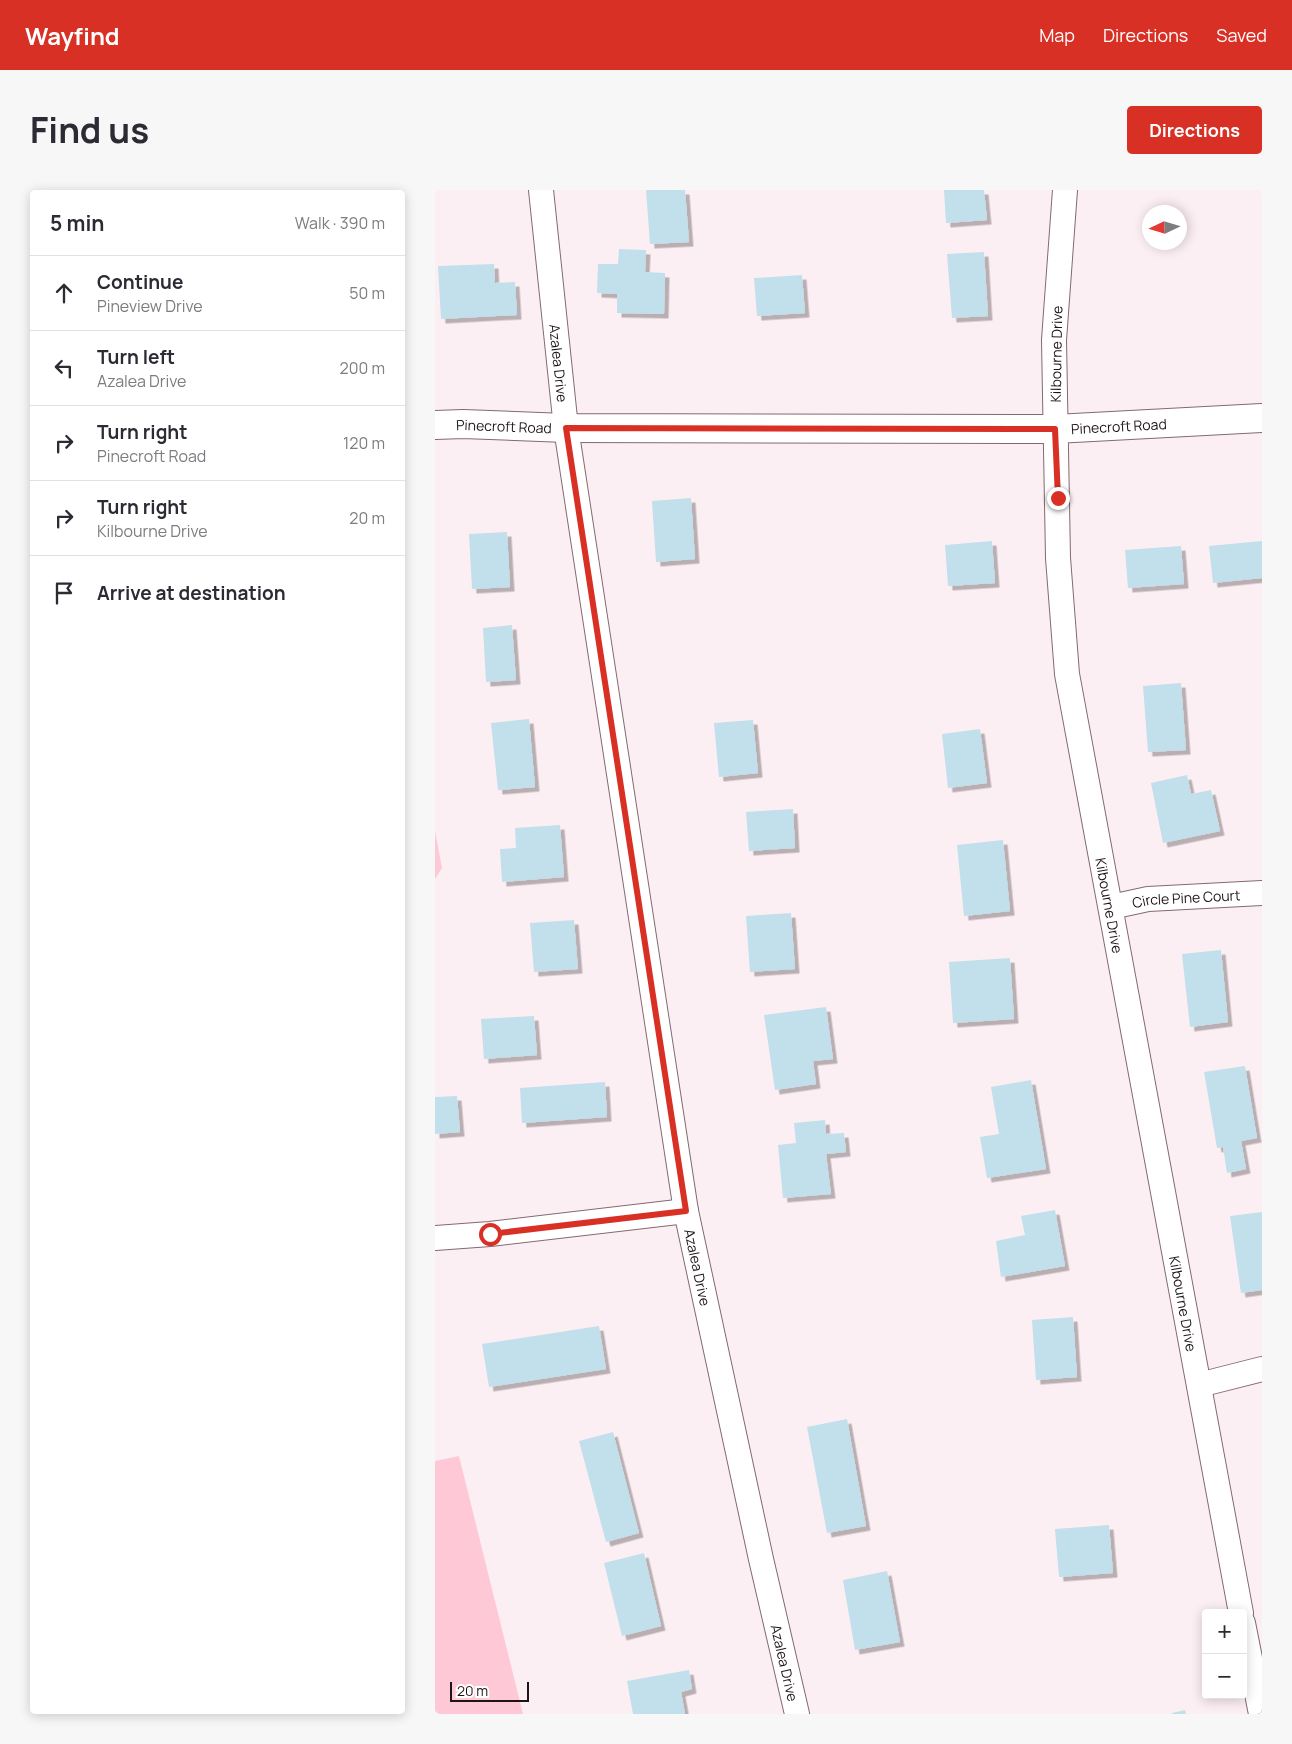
<!DOCTYPE html>
<html lang="en">
<head>
<meta charset="utf-8">
<style>
	body { margin:0; font-family:Manrope,sans-serif; background:#f7f7f7; color:#2b2b33 }
	.controls { position:absolute; right:15px; bottom:15px; display:grid; overflow:hidden; border-radius:5px; box-shadow:0 2px 12px #0003 }
	.controls button { width:45px; height:45px; display:grid; place-items:center; padding:0; border:0; border-bottom:1px solid #e1e1e2; background:#fff; color:#2b2b33; font:25px sans-serif }
	.compass { position:absolute; left:707px; top:15px; width:45px; height:45px; border-radius:50%; background:#fff; box-shadow:0 2px 12px #0003; rotate:266deg }
	.scale { position:absolute; left:15px; bottom:12px; width:79px; box-sizing:border-box; padding-left:5px; border:2px solid #1e1417; border-top:0; font-size:14px; line-height:18px; white-space:nowrap; color:#1e1417; -webkit-text-stroke:4px #fff; paint-order:stroke }
	.stop { position:absolute; width:15px; height:15px; margin:-11px; border:4px solid #d93025; border-radius:50%; background:#fff }
	.stop.end { background:#d93025; border-color:#fff; box-shadow:0 1px 5px #0008 }
	.list { margin:0; padding:0; list-style:none }
	h2 { display:flex; justify-content:space-between; align-items:center; height:65px; margin:0; padding:0 20px; font-size:21px }
	h2 small { font-size:16px; font-weight:400; color:#7c7c81 }
	.list li { display:grid; grid-template-columns:32px 1fr auto; gap:15px; align-items:center; box-sizing:border-box; height:75px; padding:0 20px; border-top:1px solid #e1e1e2 }
	.list b { display:block; font-size:19px; white-space:nowrap }
	.list p { margin:0; font-size:16px; white-space:nowrap; color:#7c7c81 }
	.list em { font-size:16px; font-style:normal; color:#7c7c81 }
	.icon { flex:none; width:28px; height:28px; fill:none; stroke:currentColor; stroke-width:2; stroke-linecap:round; stroke-linejoin:round }
	.map { position:relative; flex:none; width:827px; height:1524px; overflow:hidden; border-radius:5px }
	header { display:flex; align-items:center; gap:30px; box-sizing:border-box; height:70px; padding:0 25px; background:#d93025; color:#fff }
	header strong { font-size:24px }
	nav { display:flex; gap:28px; margin-inline-start:auto; font-size:18px }
	.intro { display:flex; align-items:center; justify-content:space-between; box-sizing:border-box; height:120px; padding:0 30px }
	h1 { margin:0; font-size:35px }
	.button { padding:12px 22px; border-radius:5px; background:#d93025; color:#fff; font-size:18px; font-weight:700 }
	main { display:flex; gap:30px; padding:0 30px }
	aside { flex:1; background:#fff; border-radius:5px; box-shadow:0 2px 12px #0003 }
	.map>svg:first-child { display:block }
	.green { fill:#ffc8d7 }
	.building { fill:#c2dfec; filter:url(#shadow) }
	.lines { fill:none; stroke-linecap:round; stroke-linejoin:round }
	.street-casing { stroke:#846970; stroke-width:26 }
	.secondary-casing { stroke:#846970; stroke-width:30 }
	.street { stroke:#fff; stroke-width:24 }
	.secondary { stroke:#fff; stroke-width:28 }
	.route { stroke:#d93025; stroke-width:6 }
	.labels { text-anchor:middle; dominant-baseline:central; stroke-width:4.5; stroke-linejoin:round; paint-order:stroke }
	.street-label { font-size:14px; fill:#1e1417; stroke:#fff }
</style>
</head>
<body>
<header>
<strong>Wayfind</strong>
<nav><a>Map</a><a>Directions</a><a>Saved</a></nav>
</header>
<div class="intro"><h1>Find us</h1><a class="button">Directions</a></div>
<main>
<aside>
<h2>5 min<small>Walk · 390 m</small></h2>
<ul class="list">
<li><svg class="icon" aria-label="ahead" viewBox="0 0 24 24"><path d="M12 20V5M6 11l6-6 6 6"/></svg><div><b>Continue</b><p>Pineview Drive</p></div><em>50 m</em></li>
<li><svg class="icon" aria-label="left" viewBox="0 0 24 24"><path d="M17 20v-9H6M10 6l-5 5 5 5"/></svg><div><b>Turn left</b><p>Azalea Drive</p></div><em>200 m</em></li>
<li><svg class="icon" aria-label="right" viewBox="0 0 24 24"><path d="M7 20v-9h11M14 6l5 5-5 5"/></svg><div><b>Turn right</b><p>Pinecroft Road</p></div><em>120 m</em></li>
<li><svg class="icon" aria-label="right" viewBox="0 0 24 24"><path d="M7 20v-9h11M14 6l5 5-5 5"/></svg><div><b>Turn right</b><p>Kilbourne Drive</p></div><em>20 m</em></li>
<li><svg class="icon" aria-label="arrive" viewBox="0 0 24 24"><path d="M6 21V4h12l-3 4 3 4H6"/></svg><div><b>Arrive at destination</b></div></li>
</ul>
</aside>
<div class="map">
<svg width="827" height="1524" viewBox="0 0 827 1524">
	<defs>
		<filter id="shadow"><feDropShadow dx="4.5" dy="4.5" stdDeviation="0" flood-color="#0004"/></filter>
	</defs>
	<rect width="100%" height="100%" fill="#fceff3"/>
	<path class="green" d="M0,641L7,678L0,689Z
		M24,1266L88,1524H0V1271Z"/>
	<path class="building" d="M211,0H250L254,52L215,54Z
		M509,0H549L552,30L511,33Z
		M184,59L211,60L210,82L230,83L229,124L182,123V104L162,103L163,74H183Z
		M549,62L553,126L517,128L512,64Z
		M59,74L60,93L80,92L82,125L6,129L3,76Z
		M367,85L370,123L322,126L319,88Z
		M256,308L260,369L221,372L217,311Z
		M72,342L75,397L37,399L34,344Z
		M557,351L560,393L513,396L510,355Z
		M827,351V388L778,393L774,356Z
		M746,356L749,394L693,398L690,360Z
		M77,435L81,490L51,492L48,438Z
		M746,493L751,560L713,562L708,496Z
		M94,529L100,597L63,600L56,533Z
		M318,530L323,583L284,587L279,533Z
		M545,539L552,593L513,598L507,544Z
		M752,585L756,604L776,600L785,641L728,653L716,593Z
		M358,619L360,658L314,661L311,622Z
		M125,635L129,687L67,692L65,659L81,658L80,638Z
		M568,650L575,721L529,726L522,655Z
		M356,723L360,779L315,782L311,726Z
		M139,730L143,779L99,782L95,733Z
		M786,760L793,832L755,837L747,764Z
		M575,768L579,829L518,833L514,772Z
		M391,817L398,869L378,871L381,894L340,900L329,825Z
		M99,826L102,865L49,869L46,829Z
		M810,876L822,948L806,951L811,979L792,983L788,957L782,958L769,882Z
		M596,890L611,979L552,988L545,947L564,944L556,897Z
		M170,892L172,927L87,933L85,898Z
		M22,906L25,942L0,944V907Z
		M390,930L391,944L409,943L411,962L391,964L396,1004L348,1008L343,955L361,953L359,933Z
		M620,1020L630,1076L566,1087L561,1051L590,1045L586,1026Z
		M827,1022V1100L806,1103L795,1026Z
		M638,1127L642,1187L601,1190L597,1130Z
		M164,1136L171,1179L54,1197L47,1154Z
		M412,1229L431,1336L392,1343L372,1237Z
		M178,1242L204,1343L171,1352L144,1251Z
		M674,1335L678,1383L624,1387L620,1339Z
		M209,1363L226,1436L187,1446L169,1373Z
		M452,1381L465,1452L420,1460L408,1390Z
		M254,1480L257,1499L246,1502L250,1524H198L192,1491Z
		M750,1520L751,1524H737V1523Z"/>
	<g class="lines">
		<g class="street-casing">
			<g id="street">
				<path id="s1" d="M106,0L131,238L251,1021L326,1369L362,1524"/>
				<path id="s2" d="M630,0L619,150L623,368L632,484L806,1423"/>
				<path id="s3" d="M676,717L713,709L827,703"/>
				<path d="M0,1048L55,1044L251,1021"/>
				<path d="M764,1195L827,1179"/>
				<path d="M808,1433L826,1524"/>
			</g>
		</g>
		<g class="secondary-casing">
			<g id="secondary">
				<path id="s4" d="M0,235L28,234L131,238L620,239L827,228"/>
			</g>
		</g>
		<use href="#street" class="street"/>
		<use href="#secondary" class="secondary"/>
	</g>
	<g class="lines">
		<path class="route" d="M55,1044L251,1021L131,238L620,239L623,308"/>
	</g>
	<g class="labels">
		<g class="street-label">
			<text transform="translate(621 164) rotate(-89)">Kilbourne Drive</text>
			<text stroke="none"><textPath href="#s1" startOffset="174">Azalea Drive</textPath></text>
			<text stroke="none"><textPath href="#s4" startOffset="69">Pinecroft Road</textPath></text>
			<text stroke="none"><textPath href="#s4" startOffset="684">Pinecroft Road</textPath></text>
			<text stroke="none"><textPath href="#s3" startOffset="76">Circle Pine Court</textPath></text>
			<text stroke="none"><textPath href="#s2" startOffset="720">Kilbourne Drive</textPath></text>
			<text stroke="none"><textPath href="#s1" startOffset="1089">Azalea Drive</textPath></text>
			<text stroke="none"><textPath href="#s2" startOffset="1125">Kilbourne Drive</textPath></text>
			<text stroke="none"><textPath href="#s1" startOffset="1494">Azalea Drive</textPath></text>
		</g>
	</g>
</svg>
<div class="controls">
<button>+</button>
<button>−</button>
</div>
<svg class="compass" viewBox="-18 -18 36 36"><path d="M0-13l5 13h-10z" fill="#e53935"/><path d="M0 13l5-13h-10z" fill="#7c7c81"/></svg>
<div class="scale">20 m</div>
<div class="stop" style="left:55px;top:1044px"></div>
<div class="stop end" style="left:623px;top:308px"></div>
</div>
</main>
</body>
</html>
